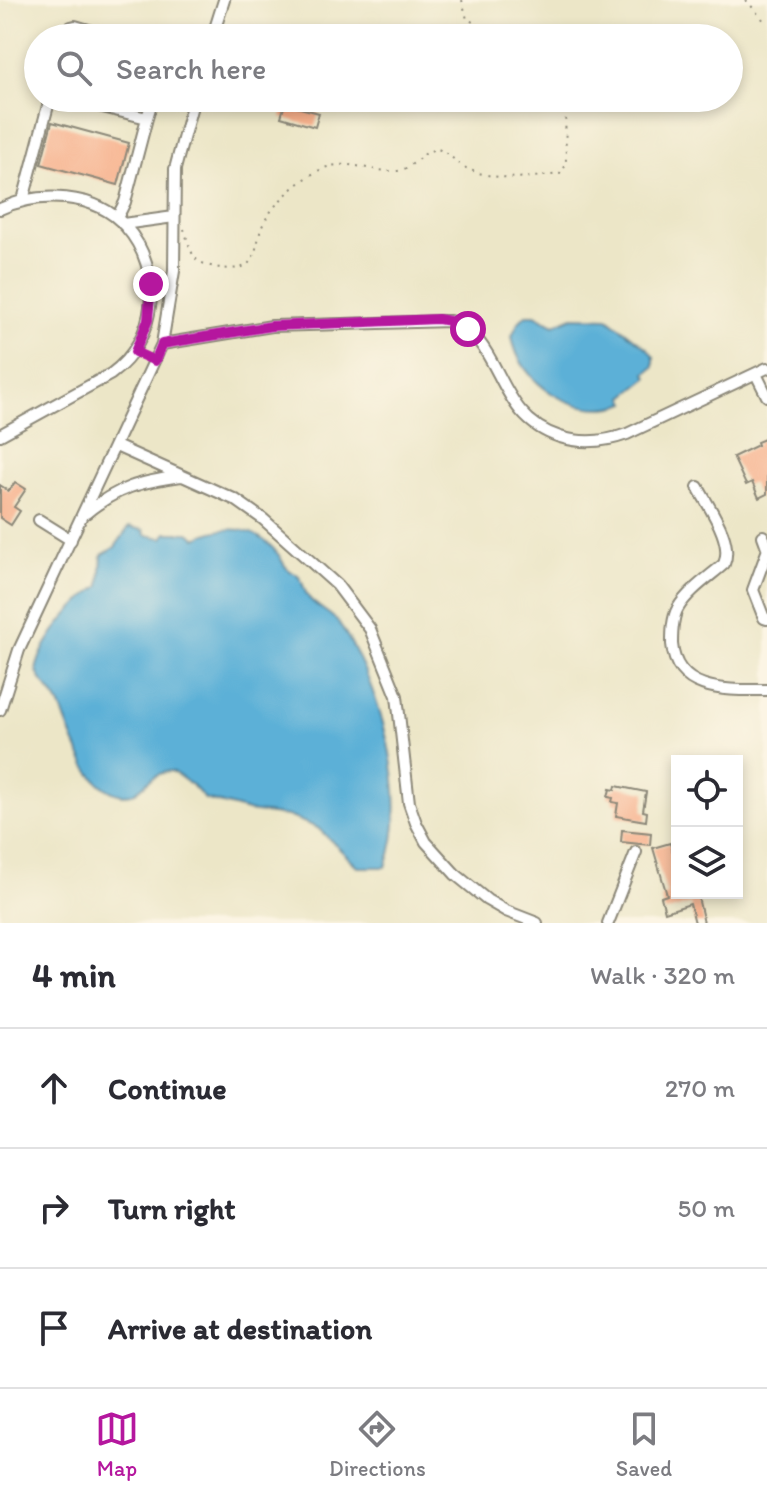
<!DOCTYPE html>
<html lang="en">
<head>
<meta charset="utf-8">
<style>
	body { margin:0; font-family:Itim,sans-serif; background:#f2f2f3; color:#2b2b33 }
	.controls { position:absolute; right:24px; bottom:24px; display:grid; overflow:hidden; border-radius:0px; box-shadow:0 4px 12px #0003 }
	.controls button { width:72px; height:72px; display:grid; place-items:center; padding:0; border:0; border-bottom:2px solid #e1e1e2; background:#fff; color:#2b2b33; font:40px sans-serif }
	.stop { position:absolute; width:24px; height:24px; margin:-18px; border:6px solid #b5179e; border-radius:50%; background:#fff }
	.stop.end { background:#b5179e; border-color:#fff; box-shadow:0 2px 8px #0008 }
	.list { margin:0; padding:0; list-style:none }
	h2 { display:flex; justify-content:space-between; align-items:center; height:104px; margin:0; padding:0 32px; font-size:34px }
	h2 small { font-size:26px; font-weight:400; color:#7c7c81 }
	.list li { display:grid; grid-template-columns:52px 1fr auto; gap:24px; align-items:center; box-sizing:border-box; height:120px; padding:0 32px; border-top:2px solid #e1e1e2 }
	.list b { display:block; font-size:30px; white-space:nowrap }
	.list em { font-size:26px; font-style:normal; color:#7c7c81 }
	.icon { flex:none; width:44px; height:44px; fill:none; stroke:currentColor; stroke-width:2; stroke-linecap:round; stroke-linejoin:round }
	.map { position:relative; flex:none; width:767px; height:923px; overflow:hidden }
	.search { position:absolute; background:#fff; box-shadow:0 4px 12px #0003; left:24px; right:24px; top:24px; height:88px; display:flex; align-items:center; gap:20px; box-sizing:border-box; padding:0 28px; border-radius:44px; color:#7c7c81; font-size:30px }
	.sheet { height:464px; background:#fff }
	nav { display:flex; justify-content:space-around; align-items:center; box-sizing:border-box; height:112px; border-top:2px solid #e1e1e2; background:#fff; font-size:22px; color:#7c7c81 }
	nav a { display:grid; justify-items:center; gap:4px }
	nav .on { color:#b5179e }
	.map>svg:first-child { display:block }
	.water { fill:#5bb0d7; stroke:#436e81; stroke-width:2 }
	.building { fill:#f6a780 }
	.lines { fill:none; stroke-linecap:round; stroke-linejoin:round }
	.minor-casing { stroke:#8c8879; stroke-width:14 }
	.path { stroke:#8c8879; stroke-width:2; stroke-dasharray:2 6; stroke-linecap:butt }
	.minor { stroke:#fff; stroke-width:10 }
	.route { stroke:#b5179e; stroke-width:10 }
</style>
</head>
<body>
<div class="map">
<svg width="767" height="923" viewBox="0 0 767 923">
	<rect width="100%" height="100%" fill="#fcf5e5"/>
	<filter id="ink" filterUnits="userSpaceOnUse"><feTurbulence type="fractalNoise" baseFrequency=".0125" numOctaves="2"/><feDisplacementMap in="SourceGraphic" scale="16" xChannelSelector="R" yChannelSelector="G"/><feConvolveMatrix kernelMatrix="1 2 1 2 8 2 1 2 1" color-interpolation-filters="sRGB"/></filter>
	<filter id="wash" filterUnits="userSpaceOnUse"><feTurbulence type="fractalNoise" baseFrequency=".006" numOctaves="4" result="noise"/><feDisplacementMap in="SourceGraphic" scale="32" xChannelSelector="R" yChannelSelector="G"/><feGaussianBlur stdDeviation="1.8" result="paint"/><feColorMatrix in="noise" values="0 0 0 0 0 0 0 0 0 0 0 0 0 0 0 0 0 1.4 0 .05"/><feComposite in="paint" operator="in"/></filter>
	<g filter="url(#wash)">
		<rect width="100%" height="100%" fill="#ece6c7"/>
		<path class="water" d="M526,315H535L554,325L573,317L608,318L648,349L654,357V367L646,373L648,378L624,397L627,403L624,404C577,420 519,384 512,336L518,323Z
			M129,527L144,530L145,535L163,538L167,533H189L196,538C227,524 255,525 278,554C282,559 283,565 288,569C291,572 295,573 298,576C304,583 304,592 309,598C318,609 333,613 341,626C380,687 412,796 386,867H358L318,828L288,816L248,811L205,799L193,786L172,771C144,773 142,800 119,794C85,786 72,734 60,706C55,693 34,677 37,666C45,636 75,603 100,586L102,555L115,547Z"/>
		<g id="blocks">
			<path class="building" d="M285,104L319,113L315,127L281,117Z
				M52,122L129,143L118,185L41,164Z
				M767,438V494L759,498L752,482L746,485L733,457L758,445L757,442Z
				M15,482L26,489L14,507L20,511L11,525L0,518V485L9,491Z
				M616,786L646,792L643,811L647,812L646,821L616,816L618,803L612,802L613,798L608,797L610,789L615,790Z
				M622,830L651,833L650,845L621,842Z
				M670,843L677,865V893H697L704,923H695L690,904L665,912L661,897L667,895L653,848Z"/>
		</g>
	</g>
	<g filter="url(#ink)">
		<use href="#blocks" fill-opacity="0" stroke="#8c8879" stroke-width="2"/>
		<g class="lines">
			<g class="minor-casing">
				<path id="minor" d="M68,38L71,27L75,26L116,38
					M212,38L224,0
					M66,98L147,118L125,202L117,218
					M147,118L153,98
					M23,200L50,98
					M0,209C38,191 96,192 126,227C164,270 158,340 111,374L0,435
					M123,224L174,217
					M162,344L272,326L450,321C505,340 493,416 560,437C583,444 605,442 627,434L767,368
					M756,374L767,396
					M116,446L236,500L263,519L337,585L370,629L397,696L409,803L416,823L426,842L455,874L487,900L506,911L537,923
					M698,487C709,508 734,541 724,564C709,577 688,591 678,608C672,618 672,633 672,644C676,694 730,690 767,690
					M86,513C118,487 140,482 181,476
					M39,520L71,540
					M763,536L767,547
					M767,552L753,590L764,618L767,619
					M0,710L19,650L162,344L174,271L175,169L194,98
					M608,923L636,852"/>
			</g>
			<path class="path" d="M462,0L467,19L485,28L497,38
				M746,0L767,24
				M184,229C187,238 190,251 195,258C204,268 239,273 248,264C256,256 258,239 261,229C270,207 291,188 311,175C342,154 364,172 395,171C412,171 420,151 438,149C448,153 455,161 464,167C493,182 530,178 560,174L566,165L565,98"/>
			<use href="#minor" class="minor"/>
		</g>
	</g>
	<g class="lines" filter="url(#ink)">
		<path class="route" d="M151,284L148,320L135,352L155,361L162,344L272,326L438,319L450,321L468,329"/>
	</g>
</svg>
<div class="controls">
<button><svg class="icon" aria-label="locate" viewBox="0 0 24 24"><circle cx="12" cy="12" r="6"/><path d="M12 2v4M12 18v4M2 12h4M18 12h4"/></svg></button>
<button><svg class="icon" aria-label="layers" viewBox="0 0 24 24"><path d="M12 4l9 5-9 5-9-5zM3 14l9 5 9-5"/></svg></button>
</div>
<div class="stop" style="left:468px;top:329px"></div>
<div class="stop end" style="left:151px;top:284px"></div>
<div class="search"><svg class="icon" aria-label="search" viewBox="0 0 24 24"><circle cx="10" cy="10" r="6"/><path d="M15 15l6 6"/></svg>Search here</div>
</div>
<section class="sheet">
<h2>4 min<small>Walk · 320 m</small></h2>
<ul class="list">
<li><svg class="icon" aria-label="ahead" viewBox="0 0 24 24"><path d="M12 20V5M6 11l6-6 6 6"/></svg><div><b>Continue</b></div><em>270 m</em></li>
<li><svg class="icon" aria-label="right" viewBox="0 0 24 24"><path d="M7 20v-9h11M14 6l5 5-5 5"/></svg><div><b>Turn right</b></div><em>50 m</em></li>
<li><svg class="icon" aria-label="arrive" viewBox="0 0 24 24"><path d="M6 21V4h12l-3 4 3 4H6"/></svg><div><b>Arrive at destination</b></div></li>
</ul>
</section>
<nav>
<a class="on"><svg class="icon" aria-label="map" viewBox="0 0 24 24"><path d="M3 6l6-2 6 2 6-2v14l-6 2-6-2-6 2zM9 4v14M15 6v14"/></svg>Map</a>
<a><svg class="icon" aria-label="directions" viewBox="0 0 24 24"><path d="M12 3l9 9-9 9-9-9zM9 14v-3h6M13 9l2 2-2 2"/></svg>Directions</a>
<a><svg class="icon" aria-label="saved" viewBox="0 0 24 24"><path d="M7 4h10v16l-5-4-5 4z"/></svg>Saved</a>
</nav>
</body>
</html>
